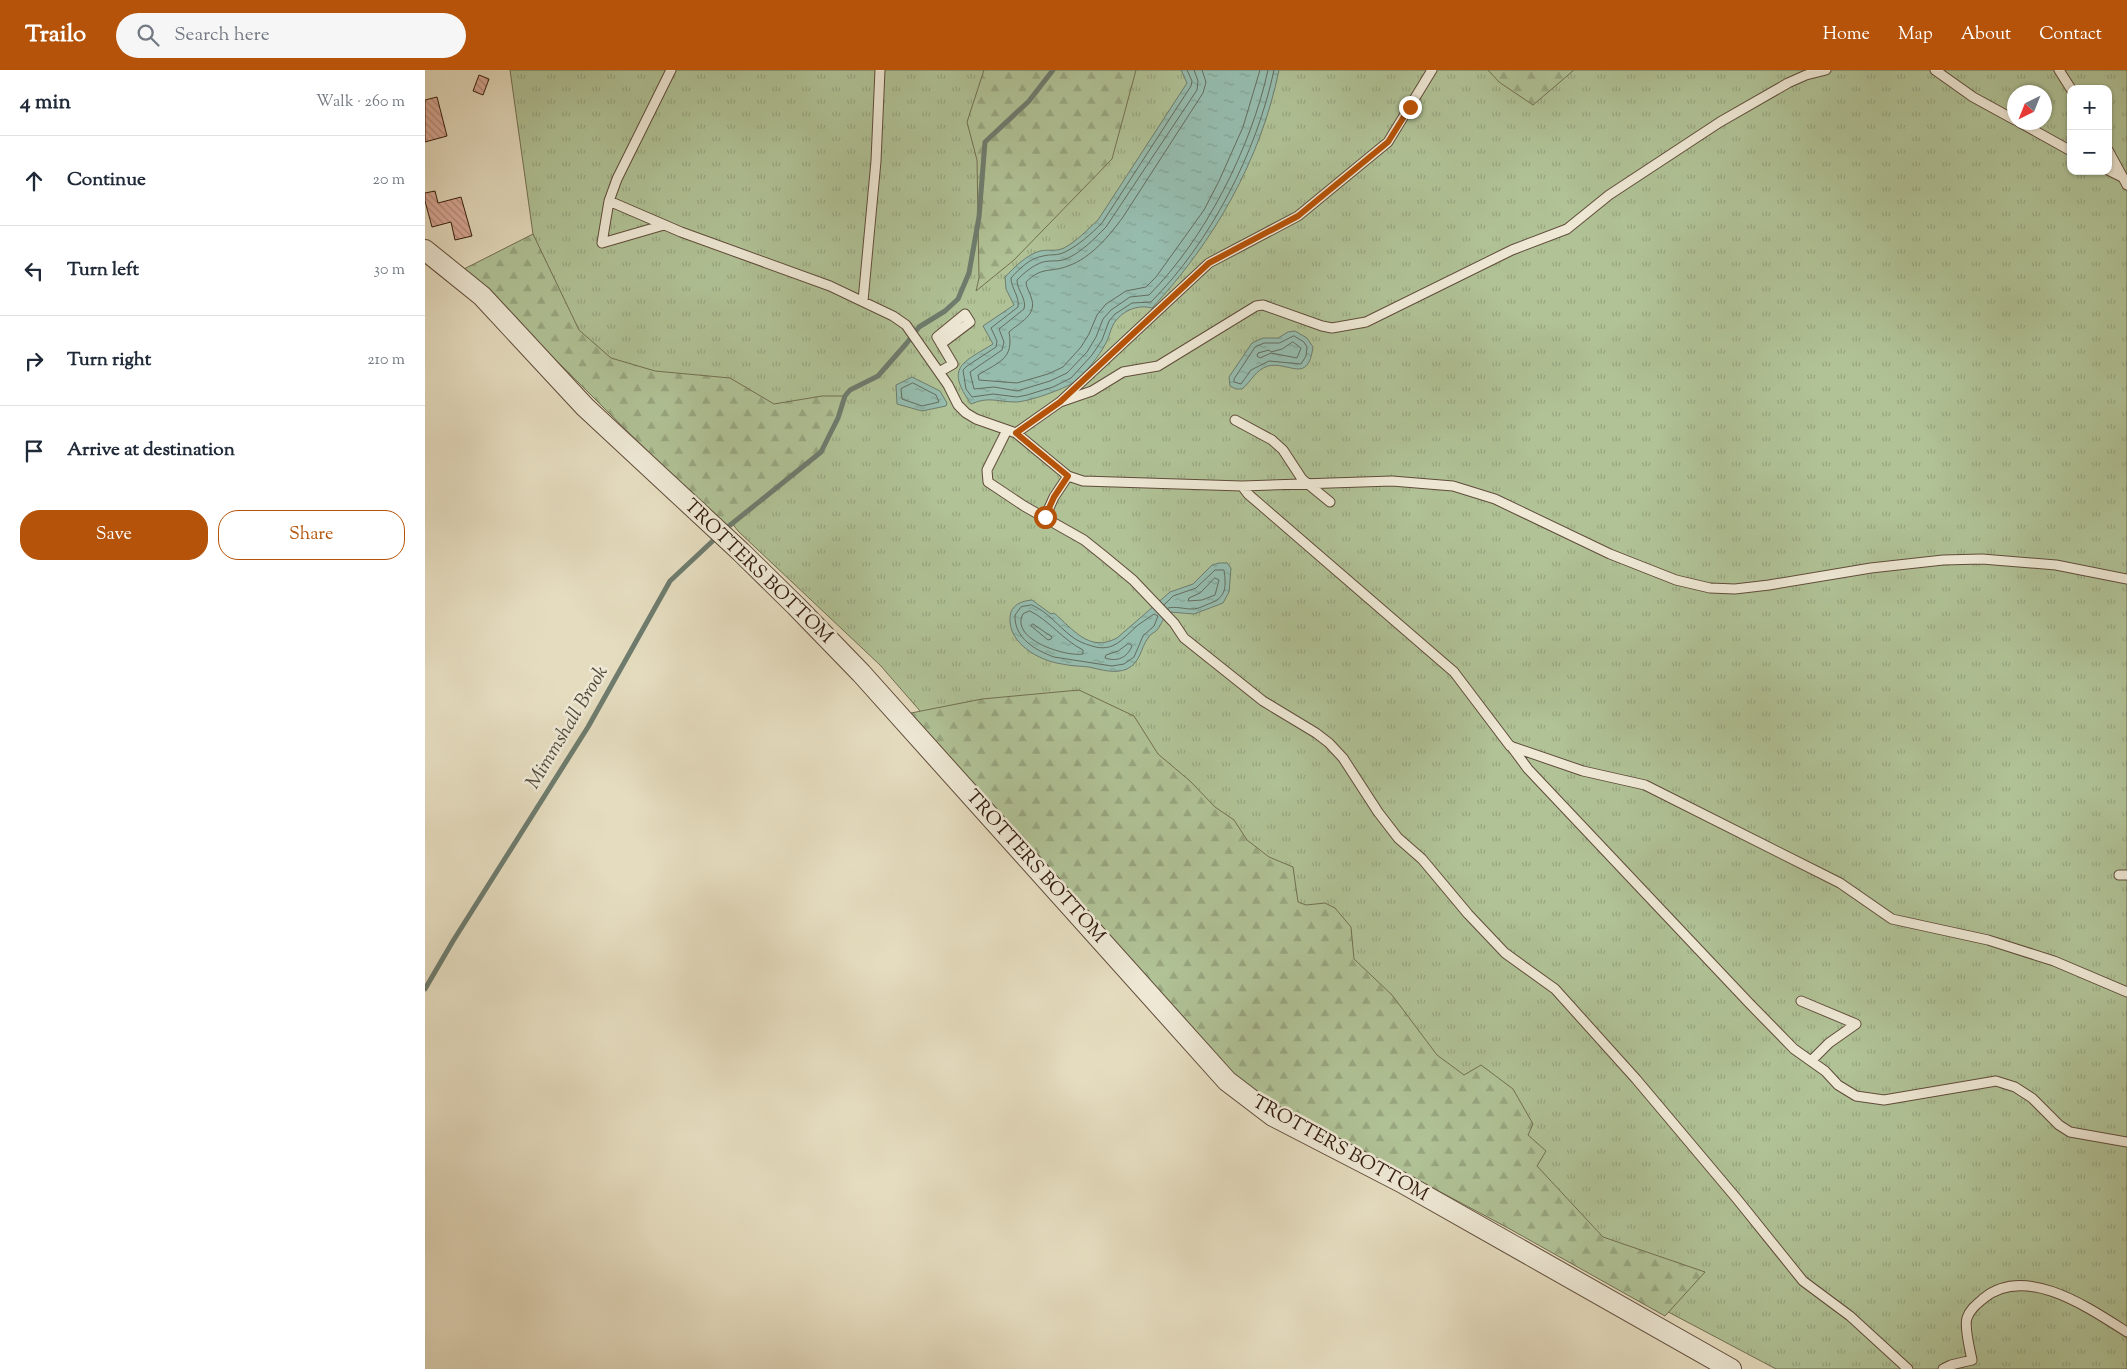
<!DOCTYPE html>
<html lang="en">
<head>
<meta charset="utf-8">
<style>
	body { margin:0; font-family:"Sorts Mill Goudy",serif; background:#f6f6f7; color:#1f2937 }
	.controls { position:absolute; right:15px; top:15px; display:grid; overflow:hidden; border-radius:10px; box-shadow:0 1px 4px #0004 }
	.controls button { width:45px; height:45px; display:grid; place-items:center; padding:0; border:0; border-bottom:1px solid #e0e1e3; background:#fff; color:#1f2937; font:25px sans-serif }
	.compass { position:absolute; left:1582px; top:15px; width:45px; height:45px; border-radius:50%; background:#fff; box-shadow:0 1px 4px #0004; rotate:223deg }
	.stop { position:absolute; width:15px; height:15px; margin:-11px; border:4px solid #b45309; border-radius:50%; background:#fff }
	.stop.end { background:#b45309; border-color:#fff; box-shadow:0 1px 5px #0008 }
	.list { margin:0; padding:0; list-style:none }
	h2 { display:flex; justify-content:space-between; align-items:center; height:65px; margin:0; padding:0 20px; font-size:21px }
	h2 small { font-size:16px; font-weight:400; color:#747a83 }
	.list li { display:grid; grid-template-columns:32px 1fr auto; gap:15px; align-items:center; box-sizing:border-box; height:90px; padding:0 20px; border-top:1px solid #e0e1e3 }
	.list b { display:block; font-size:19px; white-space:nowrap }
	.list em { font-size:16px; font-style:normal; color:#747a83 }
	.actions { display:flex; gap:10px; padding:15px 20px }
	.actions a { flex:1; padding:11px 0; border:1px solid #b45309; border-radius:20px; text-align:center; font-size:18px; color:#b45309 }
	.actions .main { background:#b45309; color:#fff }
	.icon { flex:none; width:28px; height:28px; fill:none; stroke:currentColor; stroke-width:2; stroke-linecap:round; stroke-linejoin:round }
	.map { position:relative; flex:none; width:1702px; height:1299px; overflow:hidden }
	header { display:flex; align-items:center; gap:30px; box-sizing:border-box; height:70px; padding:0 25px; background:#b45309; color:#fff }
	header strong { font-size:24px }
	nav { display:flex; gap:28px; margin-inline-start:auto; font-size:18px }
	.search { width:350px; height:45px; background:#f6f6f7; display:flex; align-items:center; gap:12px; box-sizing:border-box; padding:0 18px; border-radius:28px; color:#747a83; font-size:19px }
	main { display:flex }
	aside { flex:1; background:#fff }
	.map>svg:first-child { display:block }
	.grass { fill:url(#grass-tufts); stroke:#726f52; fill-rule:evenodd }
	.forest { fill:url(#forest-firs); stroke:#726f52 }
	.water { fill:url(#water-ripples); stroke:#6e7c6e }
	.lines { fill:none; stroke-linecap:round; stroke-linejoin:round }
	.shore { stroke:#646c5e; stroke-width:1 }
	.stream { stroke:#6e7c6e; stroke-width:5 }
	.building { fill:url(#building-back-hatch); stroke:#331c0d }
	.service-casing { stroke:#604c3a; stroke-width:11 }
	.tertiary-casing { stroke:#604c3a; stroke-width:22 }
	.service { stroke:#eee8d5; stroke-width:9 }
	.tertiary { stroke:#eee8d5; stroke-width:20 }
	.route { stroke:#b45309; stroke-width:6 }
	.labels { text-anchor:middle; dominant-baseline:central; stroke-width:5; stroke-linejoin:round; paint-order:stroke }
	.street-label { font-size:19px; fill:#331c0d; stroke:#eee8d5 }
	.water-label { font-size:20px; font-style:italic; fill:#514c3d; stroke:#eee8d5 }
</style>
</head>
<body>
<header>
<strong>Trailo</strong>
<div class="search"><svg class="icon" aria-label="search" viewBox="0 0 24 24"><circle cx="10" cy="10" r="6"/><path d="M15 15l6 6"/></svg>Search here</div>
<nav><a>Home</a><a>Map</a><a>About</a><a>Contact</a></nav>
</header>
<main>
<aside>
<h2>4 min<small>Walk · 260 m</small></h2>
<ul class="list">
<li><svg class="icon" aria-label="ahead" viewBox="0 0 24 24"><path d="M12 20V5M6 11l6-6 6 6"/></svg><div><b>Continue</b></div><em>20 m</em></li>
<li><svg class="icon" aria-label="left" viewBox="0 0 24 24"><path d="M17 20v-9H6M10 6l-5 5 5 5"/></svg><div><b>Turn left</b></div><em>30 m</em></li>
<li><svg class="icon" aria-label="right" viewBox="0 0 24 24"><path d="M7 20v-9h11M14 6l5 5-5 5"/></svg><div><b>Turn right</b></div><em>210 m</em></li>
<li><svg class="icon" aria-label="arrive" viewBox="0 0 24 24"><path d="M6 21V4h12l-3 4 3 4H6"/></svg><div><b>Arrive at destination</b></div></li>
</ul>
<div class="actions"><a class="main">Save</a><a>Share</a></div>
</aside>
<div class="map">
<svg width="1702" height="1299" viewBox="0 0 1702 1299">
	<defs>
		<pattern id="grass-tufts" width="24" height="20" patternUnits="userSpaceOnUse" patternTransform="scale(1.25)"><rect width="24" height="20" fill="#b0c296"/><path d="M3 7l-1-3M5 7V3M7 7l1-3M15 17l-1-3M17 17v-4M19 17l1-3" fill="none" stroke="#98a680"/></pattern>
		<pattern id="forest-firs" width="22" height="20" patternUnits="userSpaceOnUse" patternTransform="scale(1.25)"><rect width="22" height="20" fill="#b0c296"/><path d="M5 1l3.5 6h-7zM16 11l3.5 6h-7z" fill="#98a680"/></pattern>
		<pattern id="water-ripples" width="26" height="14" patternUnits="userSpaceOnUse" patternTransform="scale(1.25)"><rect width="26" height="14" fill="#96bcae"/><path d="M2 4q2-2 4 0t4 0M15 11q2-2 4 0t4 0" fill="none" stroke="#82a194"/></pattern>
		<pattern id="building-back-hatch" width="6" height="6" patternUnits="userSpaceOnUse" patternTransform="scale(1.25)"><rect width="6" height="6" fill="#d9a996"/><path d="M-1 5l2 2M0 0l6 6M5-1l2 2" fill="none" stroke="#b18979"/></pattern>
	</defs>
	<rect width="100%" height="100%" fill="#e5dcbf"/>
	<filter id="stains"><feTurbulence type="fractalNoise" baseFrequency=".004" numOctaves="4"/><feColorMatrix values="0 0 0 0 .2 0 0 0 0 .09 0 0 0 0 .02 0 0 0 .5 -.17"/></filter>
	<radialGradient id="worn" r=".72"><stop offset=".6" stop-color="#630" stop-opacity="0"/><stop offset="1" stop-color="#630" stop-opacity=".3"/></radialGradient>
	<path class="grass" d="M85,0H1702V1299H1351L826,1021L455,595L314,462L116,221ZM1646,19H1683V101H1646ZM1590,22H1620V52H1590Z"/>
	<path class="forest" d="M559,0H711L687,89L589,190L551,221L554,208L552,90L542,52Z
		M1063,0H1149L1108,35L1074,12Z
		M108,164L154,260L186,288L230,301L305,308L349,334L397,326H420L413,348L396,382L300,458L39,199Z
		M654,620L709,646L733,684L765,711L790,737L809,750L822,770L844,787L868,797L873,832L881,835L900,833L910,838L926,857L929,889L967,925L1012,985L1039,1005L1056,995L1088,1019L1108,1054L1103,1065L1121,1081L1112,1096L1178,1167L1280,1202L1240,1246L1083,1158L826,1021L765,965L486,643L557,629Z"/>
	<path class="water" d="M756,0H854C836,89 789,172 727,238C712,234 696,241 688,255C685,261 684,267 681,273C674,286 661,303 649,312C640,319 602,332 591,332C572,332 564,326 546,334C520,297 537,293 568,274L558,256L589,235L581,219L580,207C590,197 601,185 615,181C624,179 631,182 639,178C652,171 662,160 673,150L762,13Z
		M870,261L882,268L888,277C883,315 864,291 843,296C830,300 827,311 817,319H811L805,316L804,307L827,273L838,268H853L863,262Z
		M487,307L515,321L522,333L521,336L497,341L472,334L471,315Z
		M794,493H802L806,498L804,522L798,533L769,544L745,542C737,549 737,554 732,560C729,563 725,564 723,568C715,579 716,592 702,599C690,604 677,600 664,597C655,596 646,596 637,594C615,591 583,574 585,547C586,535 596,531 607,530L626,544L629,543C648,559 664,583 692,568L745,522L768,514L787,495Z"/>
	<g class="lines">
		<path class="shore" d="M762,0L767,11L766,16L677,153C666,164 654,175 640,182C632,186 626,184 618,186C605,188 594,199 586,208C586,218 595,227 593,237L566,258L572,271L571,277L542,296L538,300L541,319L547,327L568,324L592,327L602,325L628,317L646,308L667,285L677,270L684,251L690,244L707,233L726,232C785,173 832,82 849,0
			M769,0L773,11L772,20L681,157C670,168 657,182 641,189C633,192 626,190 618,192C608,195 599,203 592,210C592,221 602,228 599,239L574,259L579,272L577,280L545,302L549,319L569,317L592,321L625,311L642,303L662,282L671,267L678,249L686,240L705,227L724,225C780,169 826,78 843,0
			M777,0L781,12L778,23L698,147C685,165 666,188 643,196C625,203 617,196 601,212C601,218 605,222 606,227C613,245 595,252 584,262C589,289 574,292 553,305L554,310L592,313L623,304L638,297L656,277L664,264L672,245L681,234L701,221L721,217L731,207L779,140L794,111L818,57L835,0
			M869,266L879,272L882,277L881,286L876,294L844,291L826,300L816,314L809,312V309L830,277L839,273H854Z
			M868,272L876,278L872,288L846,283L835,288L832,286L833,283L844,280L846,282L857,279Z
			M488,313L511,325L514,332L497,336L477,329L476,319Z
			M790,508L794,510L790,525L777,530L763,531L764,528L775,523Z
			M607,535C623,542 633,556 646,566C652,571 660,574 667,576C689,583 698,568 713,555C718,551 724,548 729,544L733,546L729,556L718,566L709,587L699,594L687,596L629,587C610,580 589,568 590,545L596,537Z
			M739,535L748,526L771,518L790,500H799C801,515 802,527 786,533C780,535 774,539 767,539C758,539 751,536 743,538
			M605,541C625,551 638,570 658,580V584C640,587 584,569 598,544Z
			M608,554L627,567L626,569L623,570L606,556Z
			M703,574H705L707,576C702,588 692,592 680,588L681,585L693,581Z"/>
		<path class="stream" d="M299,460L396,382L413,348L420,326L425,320L453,306L481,274L494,257L520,241L533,229L544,203L554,147L560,72L604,31L628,0
			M0,919L28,871L163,657L245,511L293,466"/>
	</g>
	<path class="building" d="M54,5L64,9L58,25L48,21Z
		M12,27L22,66L0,72V30Z
		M10,121L13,133L36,127L47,166L30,170L26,152L7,157L0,131V123Z"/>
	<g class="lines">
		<g class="service-casing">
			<path id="service" d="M1510,0L1548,27L1590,50
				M1634,0L1646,19
				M1594,52L1646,81
				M1683,80L1702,115
				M1683,100L1697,107
				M184,131L256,162L405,216L468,246L481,255L523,315L533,335L541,343L551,349L591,363L643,406L658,411L817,416L967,411L1028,416L1070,429L1185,484L1251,510L1285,518L1310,519L1344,515L1446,498L1518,490L1557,489L1631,495L1702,509
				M239,155L177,173L184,131L192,109L246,0
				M438,231L451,91L455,0
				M514,302L528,294L512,267L540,244L545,252L516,274
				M635,332L784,193L873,146L963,72L1007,0
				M810,350L847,370L858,380L877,409L905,432
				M582,360L562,400L563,412L599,436L659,470L679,486L708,510L749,553L759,568L838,631L891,663L904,673L918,688L953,742L973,768L997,789L1043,844L1080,883L1130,919L1211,1009L1312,1129L1378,1211L1425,1246L1483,1299
				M591,363L635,332L667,321L698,302L733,296L831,236L838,235L897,256L907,258L941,252L1087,180L1142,159L1184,125L1295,52L1363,13L1381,5L1401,0
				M817,416L823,424L1029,602L1085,676L1158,701L1220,715L1415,813L1467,849L1563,870L1629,891L1702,922
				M620,447L629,427L643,406
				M1086,676L1103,699L1325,934L1369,979L1400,1001L1413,1015L1431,1026L1459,1030L1571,1011L1590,1017L1607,1028L1634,1055L1645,1062L1702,1072
				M1694,805H1702
				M1376,931L1431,954L1404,973L1387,990
				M1518,1299L1526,1295L1547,1290C1545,1280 1539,1257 1542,1248C1545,1239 1552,1234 1559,1228C1601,1194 1664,1238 1702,1262"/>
		</g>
		<g class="tertiary-casing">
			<path id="tertiary" d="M0,180L57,226L160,337L316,482L371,536L436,603L802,1011L848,1046L976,1112L1306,1299"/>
		</g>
		<use href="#service" class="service"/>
		<use href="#tertiary" class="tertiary"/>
	</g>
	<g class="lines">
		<path class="route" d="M620,447L629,427L643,406L591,363L635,332L784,193L873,146L963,72L985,37"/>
	</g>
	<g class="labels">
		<g class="street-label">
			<text transform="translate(333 502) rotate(44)">TROTTERS BOTTOM</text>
			<text transform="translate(610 797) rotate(48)">TROTTERS BOTTOM</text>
			<text transform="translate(915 1079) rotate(29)">TROTTERS BOTTOM</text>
		</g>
		<g class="water-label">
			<text transform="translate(143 658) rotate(-59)">Mimmshall Brook</text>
		</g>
	</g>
	<rect width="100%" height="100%" filter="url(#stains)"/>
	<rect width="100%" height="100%" fill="url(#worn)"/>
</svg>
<div class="controls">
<button>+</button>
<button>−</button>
</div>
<svg class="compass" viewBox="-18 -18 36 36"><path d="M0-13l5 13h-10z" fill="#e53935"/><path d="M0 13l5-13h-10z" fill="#747a83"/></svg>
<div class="stop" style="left:620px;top:447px"></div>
<div class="stop end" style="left:985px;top:37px"></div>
</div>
</main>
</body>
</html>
